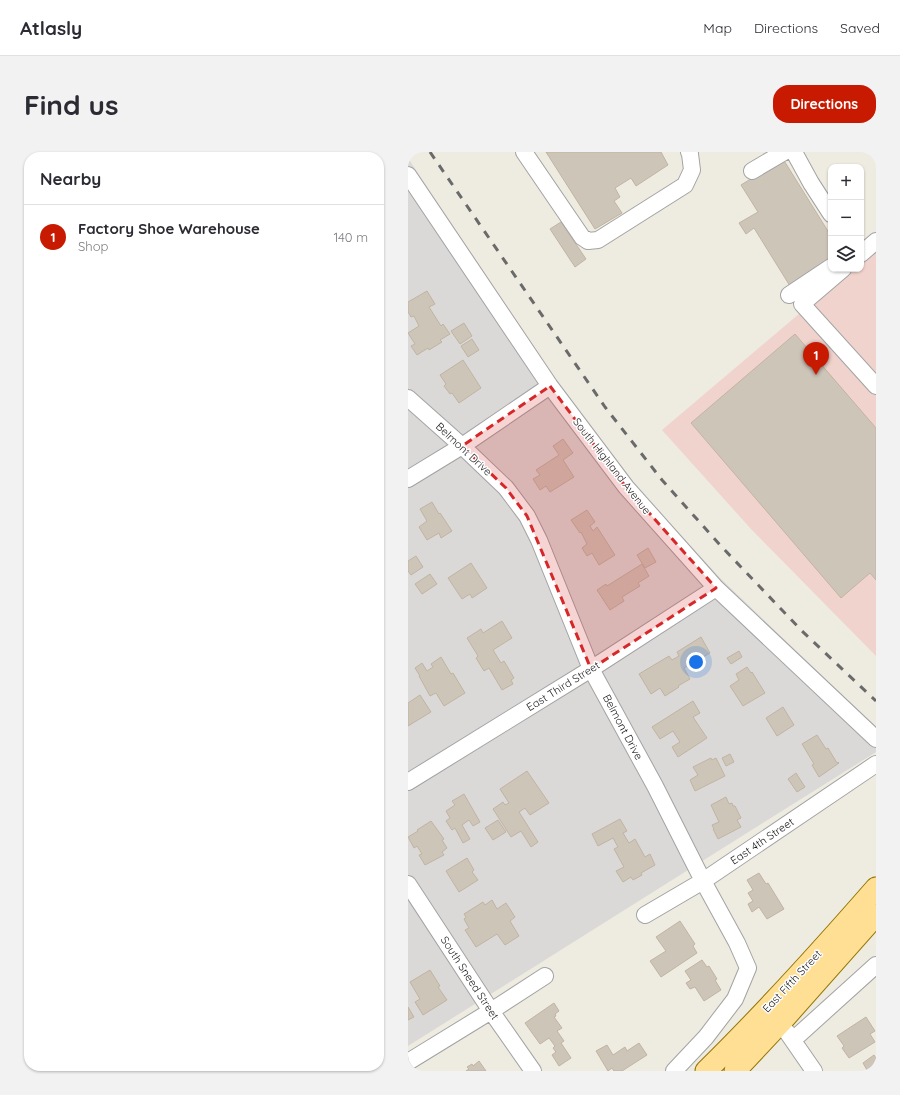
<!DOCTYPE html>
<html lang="en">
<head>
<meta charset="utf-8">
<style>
	body { margin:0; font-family:Quicksand,sans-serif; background:#f2f2f3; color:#2b2b33 }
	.controls { position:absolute; right:12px; top:12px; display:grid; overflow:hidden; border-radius:8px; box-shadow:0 1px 3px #0004 }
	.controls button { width:36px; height:36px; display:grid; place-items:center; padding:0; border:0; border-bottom:1px solid #e1e1e2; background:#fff; color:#2b2b33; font:20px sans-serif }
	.you { position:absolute; left:288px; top:510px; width:14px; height:14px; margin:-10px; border:3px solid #fff; border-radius:50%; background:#1a73e8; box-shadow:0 0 0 6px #1a73e833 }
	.badge { display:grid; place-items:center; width:26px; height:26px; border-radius:50%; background:#c71a00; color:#fff; font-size:13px; font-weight:700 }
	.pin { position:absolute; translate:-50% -33px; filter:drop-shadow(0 1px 2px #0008) }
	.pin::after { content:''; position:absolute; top:21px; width:14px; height:12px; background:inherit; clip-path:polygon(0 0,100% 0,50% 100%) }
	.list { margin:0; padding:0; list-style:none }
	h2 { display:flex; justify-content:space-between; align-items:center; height:52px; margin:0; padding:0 16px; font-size:17px }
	h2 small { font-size:13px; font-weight:400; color:#7c7c81 }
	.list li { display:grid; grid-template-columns:26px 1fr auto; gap:12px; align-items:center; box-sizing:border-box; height:64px; padding:0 16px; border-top:1px solid #e1e1e2 }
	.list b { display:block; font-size:15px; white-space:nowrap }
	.list p { margin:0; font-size:13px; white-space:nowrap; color:#7c7c81 }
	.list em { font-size:13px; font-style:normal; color:#7c7c81 }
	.icon { flex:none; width:22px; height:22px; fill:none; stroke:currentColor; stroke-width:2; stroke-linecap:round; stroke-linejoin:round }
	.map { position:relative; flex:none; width:468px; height:919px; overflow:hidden; border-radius:16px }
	header { display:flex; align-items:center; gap:24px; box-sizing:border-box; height:56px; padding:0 20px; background:#fff; border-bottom:1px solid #e1e1e2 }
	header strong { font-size:19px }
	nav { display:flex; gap:22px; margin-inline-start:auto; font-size:14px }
	.intro { display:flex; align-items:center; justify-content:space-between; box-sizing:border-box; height:96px; padding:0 24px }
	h1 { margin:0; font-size:28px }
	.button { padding:10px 18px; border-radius:16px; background:#c71a00; color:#fff; font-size:14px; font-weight:700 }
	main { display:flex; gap:24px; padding:0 24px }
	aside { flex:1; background:#fff; border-radius:16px; box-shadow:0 1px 3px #0004 }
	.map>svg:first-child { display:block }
	.residential { fill:#dad9d8 }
	.commercial { fill:#f1d3cd }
	.building { fill:#cec5b9; stroke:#c1b3a1 }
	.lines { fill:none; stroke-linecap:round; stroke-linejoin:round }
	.minor-casing { stroke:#a3a3a3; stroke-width:18 }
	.major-casing { stroke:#937500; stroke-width:23 }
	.minor { stroke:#fff; stroke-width:16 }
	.major { stroke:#ffdf94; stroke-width:21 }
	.rail { stroke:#6a6a6a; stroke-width:3; stroke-dasharray:8 8; stroke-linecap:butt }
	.marked { fill:#d62828; fill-opacity:0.2; stroke:#d62828; stroke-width:3; stroke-dasharray:8 5; stroke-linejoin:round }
	.labels { text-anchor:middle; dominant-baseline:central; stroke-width:3; stroke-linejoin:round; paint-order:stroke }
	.street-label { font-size:11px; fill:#1c1c1c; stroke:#fff }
</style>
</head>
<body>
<header>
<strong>Atlasly</strong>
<nav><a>Map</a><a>Directions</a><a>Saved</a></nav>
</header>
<div class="intro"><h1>Find us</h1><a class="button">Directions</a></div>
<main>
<aside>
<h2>Nearby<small></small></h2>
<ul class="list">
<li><span class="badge">1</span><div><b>Factory Shoe Warehouse</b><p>Shop</p></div><em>140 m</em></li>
</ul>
</aside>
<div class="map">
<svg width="468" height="919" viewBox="0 0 468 919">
	<rect width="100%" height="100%" fill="#eeebe0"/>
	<path class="residential" d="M0,6L149,230L229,335L313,427L468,575V600L0,894Z"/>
	<path class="commercial" d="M468,97V504L343,377L254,278L444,117H453V109Z"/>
	<path class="building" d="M138,0H253L260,13L228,34L223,26L207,36L212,45L206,49L214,61L187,77Z
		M375,7L423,84V109L382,134L346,76L338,82L331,71L350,60L333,33Z
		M153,70L178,107L167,115L142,77Z
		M19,139L27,152L21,155L33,174L35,172L42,182L32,188L34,190L21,198L20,196L9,203L3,194L7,192L0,181L11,174L6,164L3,165L0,160V150Z
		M56,171L64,184L52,192L43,179Z
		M387,182L468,276V428L462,421L433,446L283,271Z
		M64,187L71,198L60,205L53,194Z
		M55,208L73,236L51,251L44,241L42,242L36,234L38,232L32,223Z
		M155,287L165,301L155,308L166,325L142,340L138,334L132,338L125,327L132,323L128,318L151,303L145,294Z
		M24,350L31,362L32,361L44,379L33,386L31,381L19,388L11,375L19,369L12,357Z
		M179,358L187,370L182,374L185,379L189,375L207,403L191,413L184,401L179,404L174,396L179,392L173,380L172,381L163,368Z
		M240,396L248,410L237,416L229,403Z
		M8,404L15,415L3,423L0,419V409Z
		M63,411L79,436L64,446L62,442L54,447L40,426Z
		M234,412L241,424L230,431L232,434L214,445L216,449L202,458L189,438L198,432L199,434Z
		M22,422L29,432L14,442L7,432Z
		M94,469L104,486L85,498L93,511L96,509L106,526L103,528L105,532L94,538L81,516L76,519L68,506L70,504L59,486L73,477L75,481Z
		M293,485L302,501L276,516L282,527L270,534L271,535L257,544L252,536L243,542L231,522L261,504L264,508L271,504L269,500Z
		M331,499L334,505L323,512L319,506Z
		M33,505L43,522L45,521L57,541L36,554L28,541L22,544L11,524H12L7,516L14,511L19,519L25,515L23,512Z
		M339,515L343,521L344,520L357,541L335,554L322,534L331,528L328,522Z
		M12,543L23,560L0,574V551Z
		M285,549L292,561L285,565L299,586L270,605L264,595L272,590L265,579L252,587L244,575Z
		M375,555L386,573L369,584L358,566Z
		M409,583L418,597L420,596L429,611L430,610L431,611L411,625L404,613L406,612L394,592Z
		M322,602L326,610L318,614L314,606Z
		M303,606L304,608L308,606L317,624L287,639L282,628L290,623L285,615Z
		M119,619L141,651L122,663L117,656L111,660L130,690L123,695L113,679L103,685L85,657L95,650L97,653L101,651L92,637Z
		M388,621L397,635L389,640L380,627Z
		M56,642L72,670L65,674L61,668L54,673L62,687L55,691L47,676L44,678L38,669L42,666L38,659L47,653L44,649Z
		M318,645L321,652L324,651L325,654H327L333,666L329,668L333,675L310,687L305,677H306L304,673L311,670L303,653Z
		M212,667L219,679L215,681L221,691L227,687L237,705L242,702L247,713L233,721L234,723L225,728L223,725L215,730L208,719L216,715L206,697L210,695L205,686L190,694L184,682Z
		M90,668L98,680L85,688L77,676Z
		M23,669L36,687L34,688L39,696L34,700L36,703L17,713L11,703L14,702L9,694L6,696L0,685L10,679L9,678Z
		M59,706L66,718L64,720L70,728L51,740L38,719Z
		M351,721L358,732L360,731L376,757L359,767L351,755L344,760L340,752L345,749L340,741L345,738L339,728Z
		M84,748L89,757L98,751L107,765L102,769L111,784L97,793L89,782L68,795L57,778L61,776L56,767L58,765L56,762L75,750L77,753Z
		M272,769L287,792L285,794L289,801L253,825L242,809L258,799L248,785Z
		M294,808L299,815L301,814L309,827L307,828L313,838L296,849L287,835L282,837L278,831L283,828L277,819Z
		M22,818L32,834L30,835L39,848L15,863L7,850L12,847L2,830Z
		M146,851L151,859L147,862L148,864L146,865L154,876L149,879L156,889L153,891L163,906L151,914L144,903L148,900L145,896L147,894L141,886L132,892L117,871Z
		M0,855L6,865L0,868Z
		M458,865L467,879L462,882L467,890L441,906L434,896L436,894L429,884Z
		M231,891L239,903L214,919H206L204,916L200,919L188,899L199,893L205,903L217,895L219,899Z
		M466,903L468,906V919H464L467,917L465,914L459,918L455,911Z
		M71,909L78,919H58L61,917L59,915L64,912L65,914Z"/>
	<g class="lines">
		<g class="minor-casing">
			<path id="minor" d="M116,0L174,85L180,89L190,88L277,33L284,18L282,2L281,0
				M386,0L403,31L423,62
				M344,19L376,0
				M0,23L142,234L218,335L308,436L468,587
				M453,102L468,89
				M435,117L394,152L468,234
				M381,143L423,115
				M0,246L54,294L98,336L119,364L131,388L183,517L247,634L295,729L329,791L340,816L327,847L298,885L266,919
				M0,327L54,294L142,234
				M0,630L183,517L308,436
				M0,732L83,859L125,919
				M237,763L295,729L468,612
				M379,880L406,919
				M385,888L468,813
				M0,910L83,859L137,824"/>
		</g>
		<g class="major-casing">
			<path id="major" d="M298,919C357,861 413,799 468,736
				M327,919L373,870L468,763"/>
		</g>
		<use href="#minor" class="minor"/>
		<use href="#major" class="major"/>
		<path class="rail" d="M22,0L197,255L254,328L312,393L394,479L468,549"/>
	</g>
	<path class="marked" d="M142,234L218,335L308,436L183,517L119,364L98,336L54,294Z"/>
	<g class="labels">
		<g class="street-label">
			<text transform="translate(56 297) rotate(43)">Belmont Drive</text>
			<text transform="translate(204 314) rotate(52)">South Highland Avenue</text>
			<text transform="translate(155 534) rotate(-32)">East Third Street</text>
			<text transform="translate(215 575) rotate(62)">Belmont Drive</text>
			<text transform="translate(354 689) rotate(-34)">East 4th Street</text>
			<text transform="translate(62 826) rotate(57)">South Sneed Street</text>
			<text transform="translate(384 829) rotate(-47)">East Fifth Street</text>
		</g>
	</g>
</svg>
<div class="controls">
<button>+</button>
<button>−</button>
<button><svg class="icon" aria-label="layers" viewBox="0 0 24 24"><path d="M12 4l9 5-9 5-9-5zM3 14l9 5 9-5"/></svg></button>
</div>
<div class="you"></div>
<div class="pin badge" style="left:408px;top:223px">1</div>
</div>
</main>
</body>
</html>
